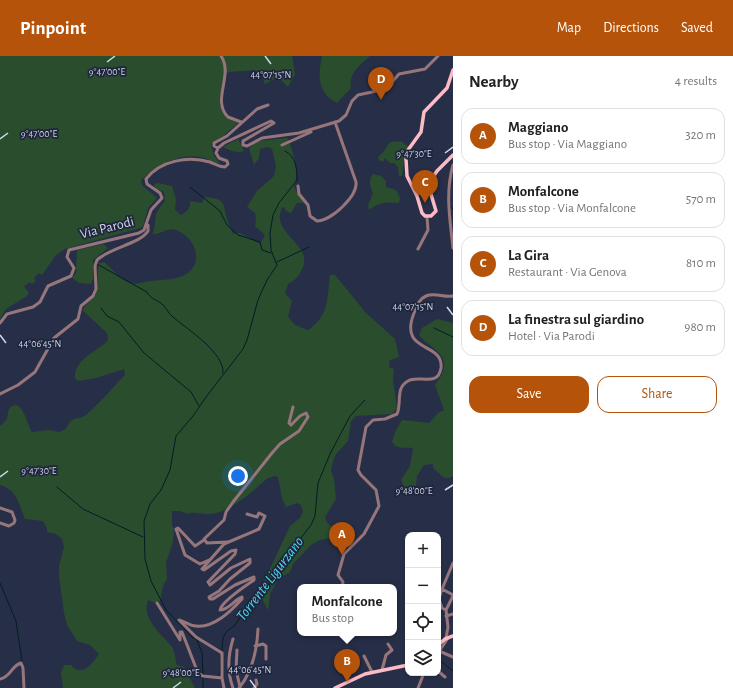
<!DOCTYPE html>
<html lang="en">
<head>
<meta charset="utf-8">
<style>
	body { margin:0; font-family:"Alegreya Sans",sans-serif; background:#f2f2f2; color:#202124 }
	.controls { position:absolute; right:12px; bottom:12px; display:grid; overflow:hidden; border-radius:8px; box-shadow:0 1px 3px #0004 }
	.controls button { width:36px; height:36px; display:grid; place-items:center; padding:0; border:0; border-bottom:1px solid #e0e0e0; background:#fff; color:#202124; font:20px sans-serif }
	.you { position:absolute; left:238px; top:420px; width:14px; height:14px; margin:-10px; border:3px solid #fff; border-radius:50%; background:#1a73e8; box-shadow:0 0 0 6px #1a73e833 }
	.badge { display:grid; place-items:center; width:26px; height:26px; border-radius:50%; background:#b45309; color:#fff; font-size:13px; font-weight:700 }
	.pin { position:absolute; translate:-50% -33px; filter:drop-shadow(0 1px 2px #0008) }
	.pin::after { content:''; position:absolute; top:21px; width:14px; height:12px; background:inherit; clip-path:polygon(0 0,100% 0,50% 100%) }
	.popup { position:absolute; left:297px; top:528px; width:100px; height:52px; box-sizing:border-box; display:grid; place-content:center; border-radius:8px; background:#fff; filter:drop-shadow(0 1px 3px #0005); font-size:13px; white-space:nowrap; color:#757577 }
	.popup b { font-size:15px; color:#202124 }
	.popup::after { content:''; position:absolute; left:50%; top:100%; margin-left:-8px; border:8px solid transparent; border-top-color:#fff }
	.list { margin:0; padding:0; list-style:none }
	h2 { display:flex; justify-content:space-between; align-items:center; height:52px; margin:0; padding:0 16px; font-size:17px }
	h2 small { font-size:13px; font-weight:400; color:#757577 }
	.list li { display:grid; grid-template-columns:26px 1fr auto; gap:12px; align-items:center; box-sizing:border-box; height:56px; margin:0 8px 8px; padding:0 8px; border:1px solid #e0e0e0; border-radius:12px }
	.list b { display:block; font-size:15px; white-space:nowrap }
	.list p { margin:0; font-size:13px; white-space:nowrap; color:#757577 }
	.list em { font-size:13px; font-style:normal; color:#757577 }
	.actions { display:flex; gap:8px; padding:12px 16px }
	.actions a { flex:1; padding:9px 0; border:1px solid #b45309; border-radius:12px; text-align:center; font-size:14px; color:#b45309 }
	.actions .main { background:#b45309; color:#fff }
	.icon { flex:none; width:22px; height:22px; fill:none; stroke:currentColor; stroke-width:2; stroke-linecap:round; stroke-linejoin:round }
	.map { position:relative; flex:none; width:453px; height:632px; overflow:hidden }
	header { display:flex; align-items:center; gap:24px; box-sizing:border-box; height:56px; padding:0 20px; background:#b45309; color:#fff }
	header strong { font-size:19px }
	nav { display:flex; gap:22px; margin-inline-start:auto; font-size:14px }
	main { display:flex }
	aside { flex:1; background:#fff }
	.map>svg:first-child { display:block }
	.green { fill:#2a4d2e }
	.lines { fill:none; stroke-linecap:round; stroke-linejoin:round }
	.stream { stroke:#001e22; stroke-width:1 }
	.minor { stroke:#97767b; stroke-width:3 }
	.major { stroke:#fdbbc5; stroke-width:3.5 }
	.ticks { fill:none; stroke:#d1d7e7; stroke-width:1.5 }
	.labels { text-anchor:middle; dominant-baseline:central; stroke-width:3.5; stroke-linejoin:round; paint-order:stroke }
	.street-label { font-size:14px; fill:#d1d7e7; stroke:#1e253d }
	.water-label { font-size:15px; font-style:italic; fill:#4ad8eb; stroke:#1e253d }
	.ticks-label { font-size:10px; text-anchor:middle; fill:#d1d7e7; stroke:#1e253d; stroke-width:3.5; stroke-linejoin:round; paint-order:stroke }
</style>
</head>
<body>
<header>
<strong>Pinpoint</strong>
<nav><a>Map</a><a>Directions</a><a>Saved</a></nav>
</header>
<main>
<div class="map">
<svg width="453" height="632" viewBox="0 0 453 632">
	<rect width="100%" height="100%" fill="#272f48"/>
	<path class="green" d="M0,0H292L295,18L288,31L278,21L265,28L262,20L255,14L229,16L224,19C220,40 213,58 238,67L223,80L211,88L214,100L220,107C214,107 207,102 200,101C177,97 157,110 141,124L142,129L157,142L148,152L143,170L140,172L65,193L56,199L42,219L39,217L34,222L36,225L32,228L30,226L24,230L29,237L27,240L6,253L0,263Z
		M322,0H370C360,9 348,17 351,32L337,47C317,36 318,20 322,0Z
		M288,82C293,98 300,114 294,131L304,147H297L291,157L286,155L284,151L282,152C269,178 317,189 301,215C297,222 295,224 288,228L285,237L292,245L288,261L295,269L308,274C330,259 327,242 330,219H335L366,257L395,283L399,301L390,304L389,311L394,313L393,323L397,352L392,358L356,360L351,365L348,385L336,398L333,405L331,415L334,423L336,443L325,461L327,467L335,473L330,482L320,484L311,489L293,508L290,516L278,523L270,538L268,554L260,539L261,532L290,470L300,462L303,456L301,449L297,447L286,451L282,442L278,421L275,420L268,422C252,435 233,455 211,458C202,459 196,455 187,458L180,455H172V469L174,473L173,486L166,507L167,523C159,534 164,539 158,548L148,544C141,563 161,577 172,591C175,597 175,602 177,609L184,611L195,632H63L61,617L64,609H71C82,622 92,608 99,598L90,589L77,585L67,569L64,557L59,520V510L64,491L62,483L56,478L47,476V472L43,465L25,463C19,449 17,433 0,429V370C10,362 6,362 9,353C22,339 27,369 32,376L49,374L59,376L66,373C74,357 78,366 87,358C101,346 112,332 125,319L124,313L96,322L78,325L75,322C74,302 98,296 108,284L107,277L82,254L96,238L99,207L104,206C112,212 121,225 130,227C138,229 143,226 151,225C164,223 182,225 192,213C203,199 191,179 176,174C166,171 161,179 153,178C158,161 151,161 165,145L164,136L155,132L154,128L157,127L172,130L176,143L175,154L181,159C187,156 191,152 190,145L202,147L204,141C225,143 222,144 227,163C228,168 231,173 233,178L240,177L260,188L265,179L255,170L256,165L255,157L247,151L257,135L274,120L276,110L272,93L268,91L260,93L259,102L254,109L249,92L258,85Z
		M238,83L244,95C237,98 230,94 223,91Z
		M401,85L409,91L405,94L402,120H399L398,111L394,107H390L385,102L383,106L379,104L378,101C385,96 387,88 391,86C394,85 397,86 401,85Z
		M373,118L381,120L386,125V131L396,134L400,142L399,147C386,146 380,146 369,154L368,150L373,137C370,130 368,124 373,118Z
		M104,188L108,192L93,204V223L91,228L79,227L72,222L76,217L77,194Z
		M437,263L453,267V420C444,426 440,417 433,412V408L424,409L417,420L416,430L407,437L401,424L410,410L413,392C405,391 398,394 392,386L395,376L402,364L429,367L438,357L444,354L435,329C438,324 442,320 443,315C450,298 427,290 419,279L422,272Z"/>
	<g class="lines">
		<path class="stream" d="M190,131L220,155L227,169L238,179L260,186L262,194L271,197
			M451,151L453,153
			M277,206L309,191
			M97,208L147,236C151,244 157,243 163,249C167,253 169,258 173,261C187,273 225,297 223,317
			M101,252L107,260L119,266L144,297L191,336L199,350
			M434,272L453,281
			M57,431L83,453L143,481
			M0,527L16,565L22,605
			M222,594L223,582L226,576L235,569L246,553L260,541L286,501L311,469L315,460L318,427L330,398L350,360L365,344
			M438,603L453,615
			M203,618L202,597L197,584L192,581L166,554L151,525L145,503L144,465L150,448L161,434L170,414L176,380L193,360L206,341L243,293L247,284L258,244L267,224L277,209L271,194L270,177L273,159L279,147L297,124C297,113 296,100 285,95
			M220,619L221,600
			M203,622V632"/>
		<path class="minor" d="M221,0C234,19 211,44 228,61L241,66
			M282,89L311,76
			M218,92L214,90V87L227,80L257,53L268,49
			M453,109C445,137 450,164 453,192
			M298,130L299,138L308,149L310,160L317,165C331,165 358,140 356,126L335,66
			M418,193L428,174L427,161
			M0,267L7,258L33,251L40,246L48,230L71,220L74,212L67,201L69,194L139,177L144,174L151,154L162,142L160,137L147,128L146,123C161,104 188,100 210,106C215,108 220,111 225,111L228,108L227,105L219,102L216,97L218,92L224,87L271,65L274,67L243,85V89L247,90L262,82L299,77L339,65L346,59L352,45L358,39L386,33L399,18L425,13L438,0
			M0,338L18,329L35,316L54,282L78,263L81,250L93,240L96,233L95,210L97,204C111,191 140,188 148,175V169
			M0,452L12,456L15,464L14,467L9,470L0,467
			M204,484L195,490L178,472L176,473L185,499L200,508L209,504
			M228,486L207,487L204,483L224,464L226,456L233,446L272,397L280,388L299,375L308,361L306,357L300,360L291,369L289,367L293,351
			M453,507L442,533L453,539
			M342,531L343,526L338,519L344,498L364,478L379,450L376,434L361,419L358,414L366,371L373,364L385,363L397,358C402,347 395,332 408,325C418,318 438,332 441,312C444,285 398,298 414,257C417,250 419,243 426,240C435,236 444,242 453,240
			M442,533L439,543L442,552L446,554
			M157,547L180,584V576H182L198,617L203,620L222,622
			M446,560L453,558
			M446,582L448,571L446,554L453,540
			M255,590L263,588L266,590V603
			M237,594L236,614L240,631
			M439,595L453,601
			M438,597L448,582
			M364,600L372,616
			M382,614L386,599L392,594L388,588
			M438,615L445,621
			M0,623C11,621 11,610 21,607L23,612L24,632
			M224,632L222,622V597L196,581L179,564C184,565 190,570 196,570C214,572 231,555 242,543V541C234,544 229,554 220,554C222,545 247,529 254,524V521L235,529L213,543H210L209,541L219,535L230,523L250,507V503L231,512L210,529L208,526L235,498L236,494L231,495L204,514L202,513L224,488L259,473L265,460L259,457L257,461L247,458
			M233,632C227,616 228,599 233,583
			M239,632C252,616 257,594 258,573
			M254,632L257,628L256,624
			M418,632L424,617"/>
		<path class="major" d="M453,14L447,32L424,56L421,76L408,94L406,103L407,120L417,140L422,157L425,160H431L436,155L430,135L431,124L437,115L453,99
			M438,589L445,583L453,580
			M335,632L365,618L408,609"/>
	</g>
	<path class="ticks" d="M265,0L271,8M107,6L115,0M0,83L8,77M445,97L453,91M447,251L453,259M0,279L6,287M0,421L8,415M445,434L453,429M250,624L256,632M173,632L181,626"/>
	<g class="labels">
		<g class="street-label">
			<text transform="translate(107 172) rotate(-14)">Via Parodi</text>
		</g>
		<g class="water-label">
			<text transform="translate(270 523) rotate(-53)">Torrente Ligurzano</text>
		</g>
	</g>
	<g class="ticks-label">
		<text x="107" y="19">9°47'00"E</text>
		<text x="271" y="22">44°07'15"N</text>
		<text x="39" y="81">9°47'00"E</text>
		<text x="414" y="101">9°47'30"E</text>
		<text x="413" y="254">44°07'15"N</text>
		<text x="40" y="291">44°06'45"N</text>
		<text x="39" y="418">9°47'30"E</text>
		<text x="414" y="438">9°48'00"E</text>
		<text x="250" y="617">44°06'45"N</text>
		<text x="181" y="620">9°48'00"E</text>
	</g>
</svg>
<div class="controls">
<button>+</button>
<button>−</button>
<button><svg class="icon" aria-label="locate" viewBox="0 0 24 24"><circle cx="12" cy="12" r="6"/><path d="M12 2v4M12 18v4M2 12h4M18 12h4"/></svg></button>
<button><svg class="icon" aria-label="layers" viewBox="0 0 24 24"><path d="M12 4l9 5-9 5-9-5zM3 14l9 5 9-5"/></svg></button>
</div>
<div class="you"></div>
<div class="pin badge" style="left:342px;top:499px">A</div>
<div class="pin badge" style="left:347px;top:626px">B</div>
<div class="popup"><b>Monfalcone</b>Bus stop</div>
<div class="pin badge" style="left:425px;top:147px">C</div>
<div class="pin badge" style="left:381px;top:44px">D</div>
</div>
<aside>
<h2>Nearby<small>4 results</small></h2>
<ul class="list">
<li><span class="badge">A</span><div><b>Maggiano</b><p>Bus stop · Via Maggiano</p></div><em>320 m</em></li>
<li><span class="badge">B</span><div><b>Monfalcone</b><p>Bus stop · Via Monfalcone</p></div><em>570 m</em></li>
<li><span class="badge">C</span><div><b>La Gira</b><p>Restaurant · Via Genova</p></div><em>810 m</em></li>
<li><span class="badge">D</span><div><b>La finestra sul giardino</b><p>Hotel · Via Parodi</p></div><em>980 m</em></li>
</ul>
<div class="actions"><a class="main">Save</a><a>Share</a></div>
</aside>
</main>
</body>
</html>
